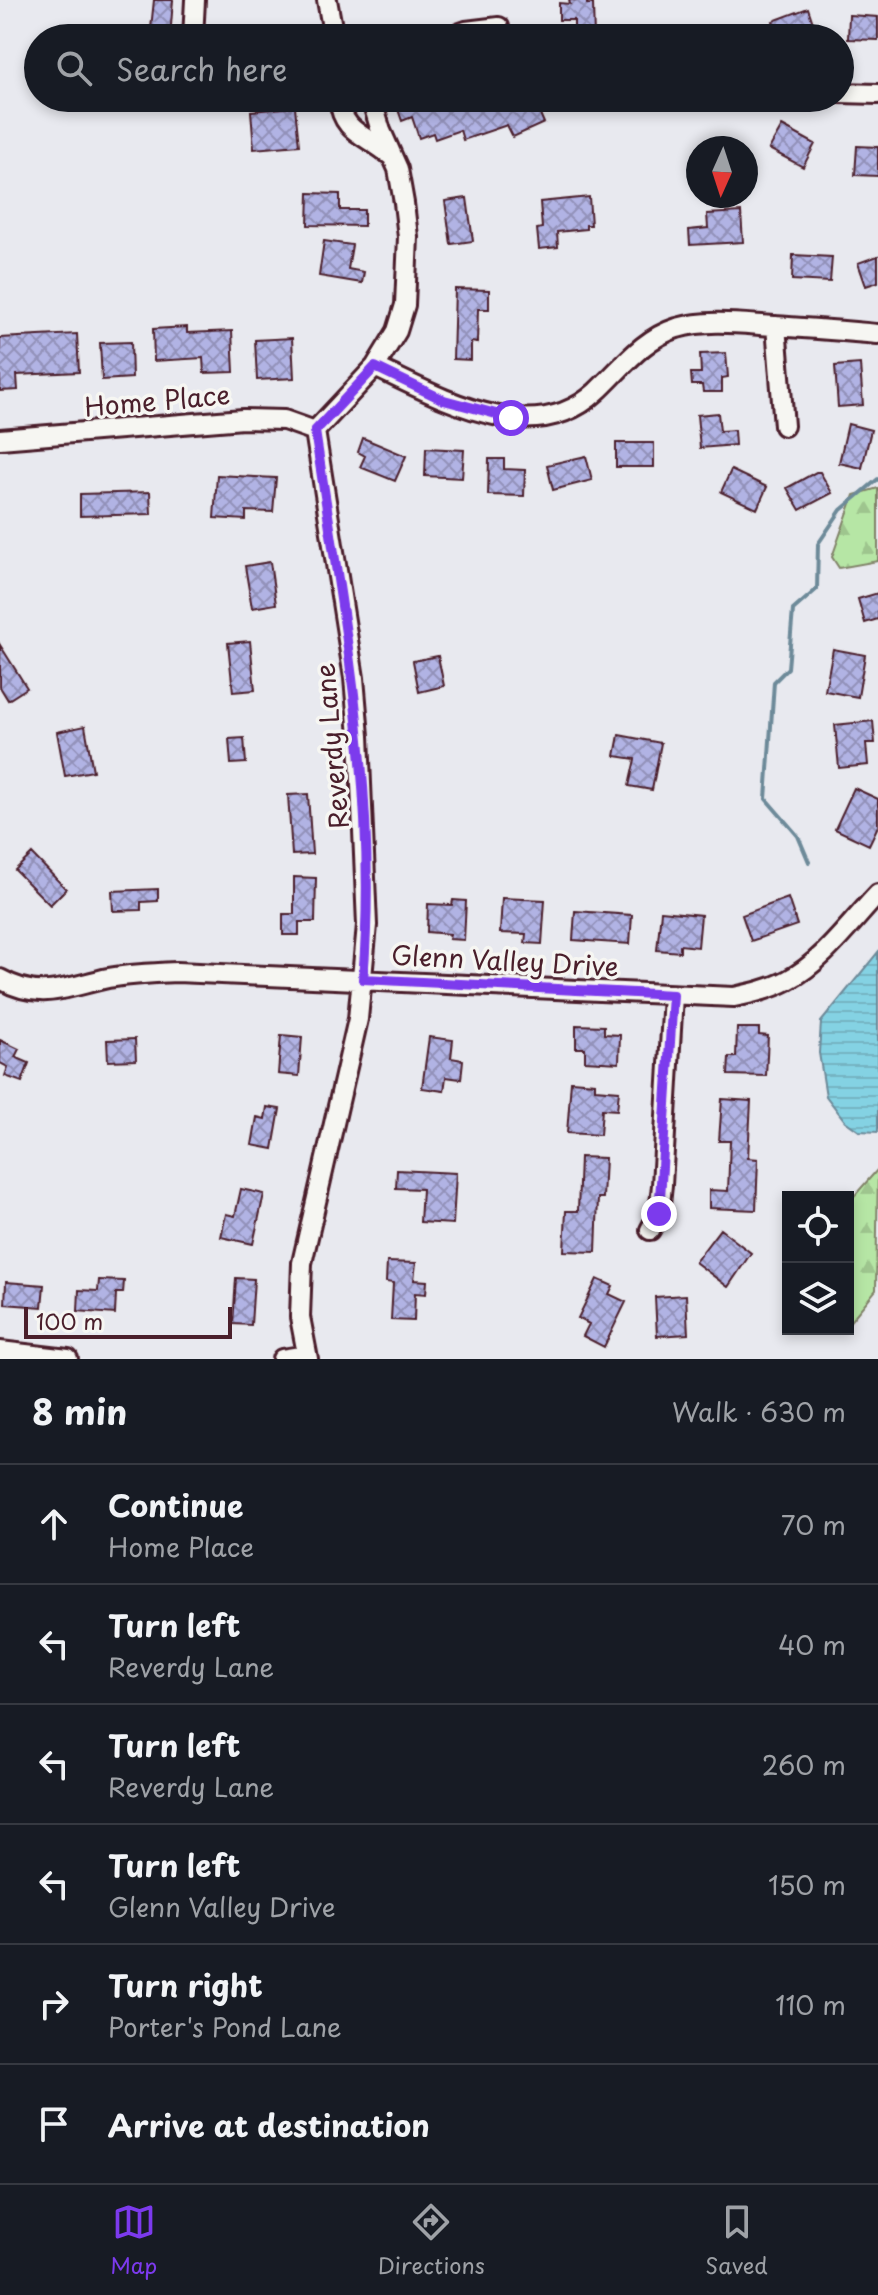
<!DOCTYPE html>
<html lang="en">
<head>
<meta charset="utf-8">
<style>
	body { margin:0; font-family:"Playpen Sans",sans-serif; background:#20242c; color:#f1f3f6 }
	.controls { position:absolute; right:24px; bottom:24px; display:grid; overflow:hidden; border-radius:0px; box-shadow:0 4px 12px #0003 }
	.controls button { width:72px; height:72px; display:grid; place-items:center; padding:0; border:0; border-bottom:2px solid #363941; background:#171b24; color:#f1f3f6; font:40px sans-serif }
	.compass { position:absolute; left:686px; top:136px; width:72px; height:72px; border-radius:50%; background:#171b24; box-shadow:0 4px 12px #0003; rotate:183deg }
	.scale { position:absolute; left:24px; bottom:20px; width:208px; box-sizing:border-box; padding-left:8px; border:4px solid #4a1f2b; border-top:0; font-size:22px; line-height:28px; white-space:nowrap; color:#4a1f2b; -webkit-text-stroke:6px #f6f6f2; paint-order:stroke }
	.stop { position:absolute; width:24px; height:24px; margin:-18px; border:6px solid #7c3aed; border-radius:50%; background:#fff }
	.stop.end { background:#7c3aed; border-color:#fff; box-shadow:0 2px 8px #0008 }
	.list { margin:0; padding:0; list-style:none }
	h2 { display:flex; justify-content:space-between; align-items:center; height:104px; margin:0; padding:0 32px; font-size:34px }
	h2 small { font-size:26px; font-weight:400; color:#9ea1a6 }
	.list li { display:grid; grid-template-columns:52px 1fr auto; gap:24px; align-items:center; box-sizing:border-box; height:120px; padding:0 32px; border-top:2px solid #363941 }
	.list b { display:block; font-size:30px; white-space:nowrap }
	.list p { margin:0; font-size:26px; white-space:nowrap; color:#9ea1a6 }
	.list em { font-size:26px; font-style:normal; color:#9ea1a6 }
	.icon { flex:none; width:44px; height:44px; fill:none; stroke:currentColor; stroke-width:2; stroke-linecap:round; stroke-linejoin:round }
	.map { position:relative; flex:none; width:878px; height:1359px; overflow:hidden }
	.search { position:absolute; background:#171b24; box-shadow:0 4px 12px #0003; left:24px; right:24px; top:24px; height:88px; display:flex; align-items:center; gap:20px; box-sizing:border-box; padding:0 28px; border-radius:44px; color:#9ea1a6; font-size:30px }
	.sheet { height:824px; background:#171b24 }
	nav { display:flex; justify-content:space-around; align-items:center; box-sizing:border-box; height:112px; border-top:2px solid #363941; background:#171b24; font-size:22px; color:#9ea1a6 }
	nav a { display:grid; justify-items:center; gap:4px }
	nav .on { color:#7c3aed }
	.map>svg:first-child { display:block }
	.forest { fill:url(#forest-firs); stroke:#808268; stroke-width:2 }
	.water { fill:url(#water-rules); stroke:#6d8a99; stroke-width:2 }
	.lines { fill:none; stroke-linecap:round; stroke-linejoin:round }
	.stream { stroke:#6d8a99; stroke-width:4 }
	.building { fill:url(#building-cross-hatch); stroke:#4a1f2b; stroke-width:2 }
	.minor-casing { stroke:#4a1f2b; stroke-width:24 }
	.minor { stroke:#f6f6f2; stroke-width:18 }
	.route { stroke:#7c3aed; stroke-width:10 }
	.labels { text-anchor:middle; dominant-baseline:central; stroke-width:7; stroke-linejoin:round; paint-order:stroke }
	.street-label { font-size:26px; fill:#4a1f2b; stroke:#f6f6f2 }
</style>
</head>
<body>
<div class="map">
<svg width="878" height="1359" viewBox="0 0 878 1359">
	<defs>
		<pattern id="forest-firs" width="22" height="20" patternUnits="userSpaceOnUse" patternTransform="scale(2)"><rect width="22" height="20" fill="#b6e6a5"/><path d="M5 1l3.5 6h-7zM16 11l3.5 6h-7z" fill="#9ec58e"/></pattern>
		<pattern id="water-rules" width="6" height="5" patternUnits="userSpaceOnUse" patternTransform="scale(2)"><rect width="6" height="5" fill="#84d2e3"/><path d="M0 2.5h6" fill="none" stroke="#74b4c3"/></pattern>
		<pattern id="building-cross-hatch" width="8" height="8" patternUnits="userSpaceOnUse" patternTransform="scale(2)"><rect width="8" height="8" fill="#b1b3e4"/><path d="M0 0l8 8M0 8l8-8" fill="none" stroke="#9291b9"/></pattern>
	</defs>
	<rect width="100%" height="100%" fill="#e8e9ef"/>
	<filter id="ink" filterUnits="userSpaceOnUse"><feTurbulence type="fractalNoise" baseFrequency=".0125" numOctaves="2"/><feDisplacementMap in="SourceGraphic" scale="16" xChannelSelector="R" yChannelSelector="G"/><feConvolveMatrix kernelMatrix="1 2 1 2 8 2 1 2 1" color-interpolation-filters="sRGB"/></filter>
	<g filter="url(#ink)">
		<path class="forest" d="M878,488V561L839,568L832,557L854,495Z
			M878,1169L876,1290L848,1324V1203Z"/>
		<path class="water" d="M878,952V1132L859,1131L845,1121L826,1096L819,1053L821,1022Z"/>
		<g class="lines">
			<path class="stream" d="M809,862L798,836L766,799L774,682L788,668L793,610L817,589L818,544L841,510L878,479"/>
		</g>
		<path class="building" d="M154,0H173L170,38H150Z
			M569,0H587V4H593L594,38H574V20H559V3L570,4Z
			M808,8L818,38H779L773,21Z
			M849,15L878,17V40L848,39Z
			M394,98H434L438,110L464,101L463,98H533L544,123L513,137L507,125L463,140L460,130L435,139L433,133L419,138L412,117L402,121Z
			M295,107L299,145L254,149L251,111Z
			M782,126L815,144L803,167L769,149Z
			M857,146L878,147V176L855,175Z
			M309,193L340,194V210H364V226L308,225Z
			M589,197L591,225H586V229L557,232L558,247L539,249L537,229L542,228L540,202Z
			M467,198L473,241L451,244L445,201Z
			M741,212L743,242L690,245L689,230L708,228L707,214Z
			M324,241L352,245L348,269L364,272L362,283L319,276Z
			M793,255L832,257L830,282L792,280Z
			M878,256V282L866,286L858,263Z
			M455,289L489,290V309H478L477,343L471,342V360L453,359Z
			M187,327V333L232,331L234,372L204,373L203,358L154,361L153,329Z
			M77,334L79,372L17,375L18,390L0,391V338Z
			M292,338L294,378L257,380L255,340Z
			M131,342L132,378L102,380L100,343Z
			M726,353L728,377L722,378V392H703L702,385H692L691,373H701L700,354Z
			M860,364L863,405L838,407L835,366Z
			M718,413L720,431L734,430L735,445L700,448L697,415Z
			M848,424L871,430L862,468L839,463Z
			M363,438L406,456L395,481L360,467L365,456L358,452Z
			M616,443H654V467H616Z
			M426,448L464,450L462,478L425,476Z
			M586,456L592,480L553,490L547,465Z
			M489,459H504V469L525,470L524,496L488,495Z
			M731,470L767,487L757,509L721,492Z
			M816,472H820L832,493L800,510L787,488Z
			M217,475L276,478L273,512L246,511V520L214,518Z
			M150,492L151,514L80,516V494Z
			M270,562L276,604L252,608L245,566Z
			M878,593V619L865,623L858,599Z
			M250,641L255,690L233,692L228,643Z
			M0,645L27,688L8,700L0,687Z
			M833,649L865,655L858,697L825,691Z
			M438,656L444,686L419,692L413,661Z
			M873,721L875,743H866L868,765L839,768L835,725Z
			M85,726L93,771L65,776L57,732Z
			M619,735L661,743L652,790L629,786L635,759L615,756Z
			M244,738L246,763L231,764L229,739Z
			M854,788L878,799V826L869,845L835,829Z
			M308,794L312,854L292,855L288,795Z
			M32,854L66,889L50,905L15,870Z
			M294,877L316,878L315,922H299V935H283V914H294Z
			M158,889V901L141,902V910L113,911L112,891Z
			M502,898L545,900L542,944L525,943L526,934L500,933Z
			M788,898L797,925L751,941L742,915Z
			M453,900L466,901L464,940L449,939L450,934L427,932L428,904L452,905Z
			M575,911L632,915L630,944L573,940Z
			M661,911L701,915L698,947L680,945V952L657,950Z
			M576,1025L604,1026V1034L620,1035L619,1063L585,1061V1048H576Z
			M737,1028H759V1035L768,1036L766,1076L728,1075L729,1057H736Z
			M281,1035L302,1037L299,1076L278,1074Z
			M429,1037L453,1040L451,1058L463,1060L461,1079L446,1077L444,1091L422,1088Z
			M135,1039L136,1060L108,1061L107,1040Z
			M0,1040L19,1049L15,1057L29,1063L22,1082L5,1076L8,1067L0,1063Z
			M571,1081L595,1083V1089L619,1091L617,1110L602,1109L600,1135L567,1133Z
			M722,1099L751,1101L748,1158L758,1159L756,1210L709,1208V1190L728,1191L730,1141H719Z
			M267,1107L280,1109L273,1149L252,1145L257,1117L265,1119Z
			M580,1157L605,1158L603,1198H598L596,1252L564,1251L566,1211H578Z
			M397,1170L456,1173L453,1224L420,1222L422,1189L396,1188Z
			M241,1189L264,1194L253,1244L221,1237L226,1214L235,1216Z
			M720,1229L751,1253L728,1287L695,1262Z
			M387,1262L416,1263L414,1280L427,1281L426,1294L415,1293L414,1321L391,1320L393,1283L386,1282Z
			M236,1278L254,1279L251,1325L233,1324Z
			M597,1279L613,1286L609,1294L626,1302L604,1347L583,1336L589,1324L578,1318Z
			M99,1280L124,1281L123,1293H116L115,1314L78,1311L79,1290L98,1291Z
			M6,1282L44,1285L42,1307L5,1304Z
			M686,1295L688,1334L657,1336L655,1297Z"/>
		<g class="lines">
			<g class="minor-casing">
				<path id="minor" d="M327,0L334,38
					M193,38L195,0
					M446,38L466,31L499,27
					M840,93L878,94
					M339,98C342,134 366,134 390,155
					M776,326L784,426
					M375,367C441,398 532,451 596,392C622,368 642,339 677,328C709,319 742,324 774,326C809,328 843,331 878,334
					M0,439L243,419L284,420L315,431
					M0,979C41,1002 66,987 108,978C131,974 154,973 177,972L734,997C753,993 771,989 788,980C823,962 851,922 878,894
					M650,1230L659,1214L662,1185L673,995
					M0,1351L68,1359
					M282,1359L307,1355
					M308,1359L300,1317L302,1263L358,1019L367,925L359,736L354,678L315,431L375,367L397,331L405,305L408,237L404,203L398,169L381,131L371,98"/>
			</g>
			<use href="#minor" class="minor"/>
		</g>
	</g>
	<g class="lines" filter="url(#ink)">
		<path class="route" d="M511,418L444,400L375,367L315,431C342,612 379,795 363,979L673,995L659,1214"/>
	</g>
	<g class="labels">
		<g class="street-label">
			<text transform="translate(157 400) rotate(-5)">Home Place</text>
			<text transform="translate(331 746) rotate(-95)">Reverdy Lane</text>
			<text transform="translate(505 960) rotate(3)">Glenn Valley Drive</text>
		</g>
	</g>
</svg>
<div class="controls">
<button><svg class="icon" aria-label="locate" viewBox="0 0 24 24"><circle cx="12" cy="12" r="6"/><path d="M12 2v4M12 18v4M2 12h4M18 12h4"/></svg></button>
<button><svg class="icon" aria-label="layers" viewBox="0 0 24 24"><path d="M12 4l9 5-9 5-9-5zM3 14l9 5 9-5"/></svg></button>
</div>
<svg class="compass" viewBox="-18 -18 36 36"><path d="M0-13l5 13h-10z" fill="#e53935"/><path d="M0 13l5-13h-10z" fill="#9ea1a6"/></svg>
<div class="scale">100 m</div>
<div class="stop" style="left:511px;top:418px"></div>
<div class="stop end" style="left:659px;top:1214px"></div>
<div class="search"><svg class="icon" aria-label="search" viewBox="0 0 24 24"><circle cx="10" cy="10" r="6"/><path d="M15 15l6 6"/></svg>Search here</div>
</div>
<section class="sheet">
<h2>8 min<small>Walk · 630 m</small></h2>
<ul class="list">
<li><svg class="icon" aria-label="ahead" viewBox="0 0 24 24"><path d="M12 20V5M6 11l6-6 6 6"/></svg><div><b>Continue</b><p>Home Place</p></div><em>70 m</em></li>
<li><svg class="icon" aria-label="left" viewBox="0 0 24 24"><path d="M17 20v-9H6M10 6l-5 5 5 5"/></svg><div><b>Turn left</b><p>Reverdy Lane</p></div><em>40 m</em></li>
<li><svg class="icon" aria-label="left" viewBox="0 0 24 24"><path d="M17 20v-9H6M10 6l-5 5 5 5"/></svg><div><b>Turn left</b><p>Reverdy Lane</p></div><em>260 m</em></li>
<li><svg class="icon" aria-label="left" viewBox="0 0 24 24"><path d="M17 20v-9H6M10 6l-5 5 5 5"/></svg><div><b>Turn left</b><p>Glenn Valley Drive</p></div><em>150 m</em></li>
<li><svg class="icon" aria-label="right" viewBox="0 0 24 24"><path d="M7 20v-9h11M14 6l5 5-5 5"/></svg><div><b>Turn right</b><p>Porter's Pond Lane</p></div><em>110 m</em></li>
<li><svg class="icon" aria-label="arrive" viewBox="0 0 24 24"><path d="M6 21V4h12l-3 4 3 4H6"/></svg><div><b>Arrive at destination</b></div></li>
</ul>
</section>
<nav>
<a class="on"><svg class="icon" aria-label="map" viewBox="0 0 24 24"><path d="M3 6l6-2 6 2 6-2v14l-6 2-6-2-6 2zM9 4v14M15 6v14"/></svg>Map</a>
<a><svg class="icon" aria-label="directions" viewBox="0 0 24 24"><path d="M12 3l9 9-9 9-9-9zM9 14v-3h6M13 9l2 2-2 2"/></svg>Directions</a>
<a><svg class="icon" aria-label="saved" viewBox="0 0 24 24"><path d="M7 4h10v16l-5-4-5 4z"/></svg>Saved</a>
</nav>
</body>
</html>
